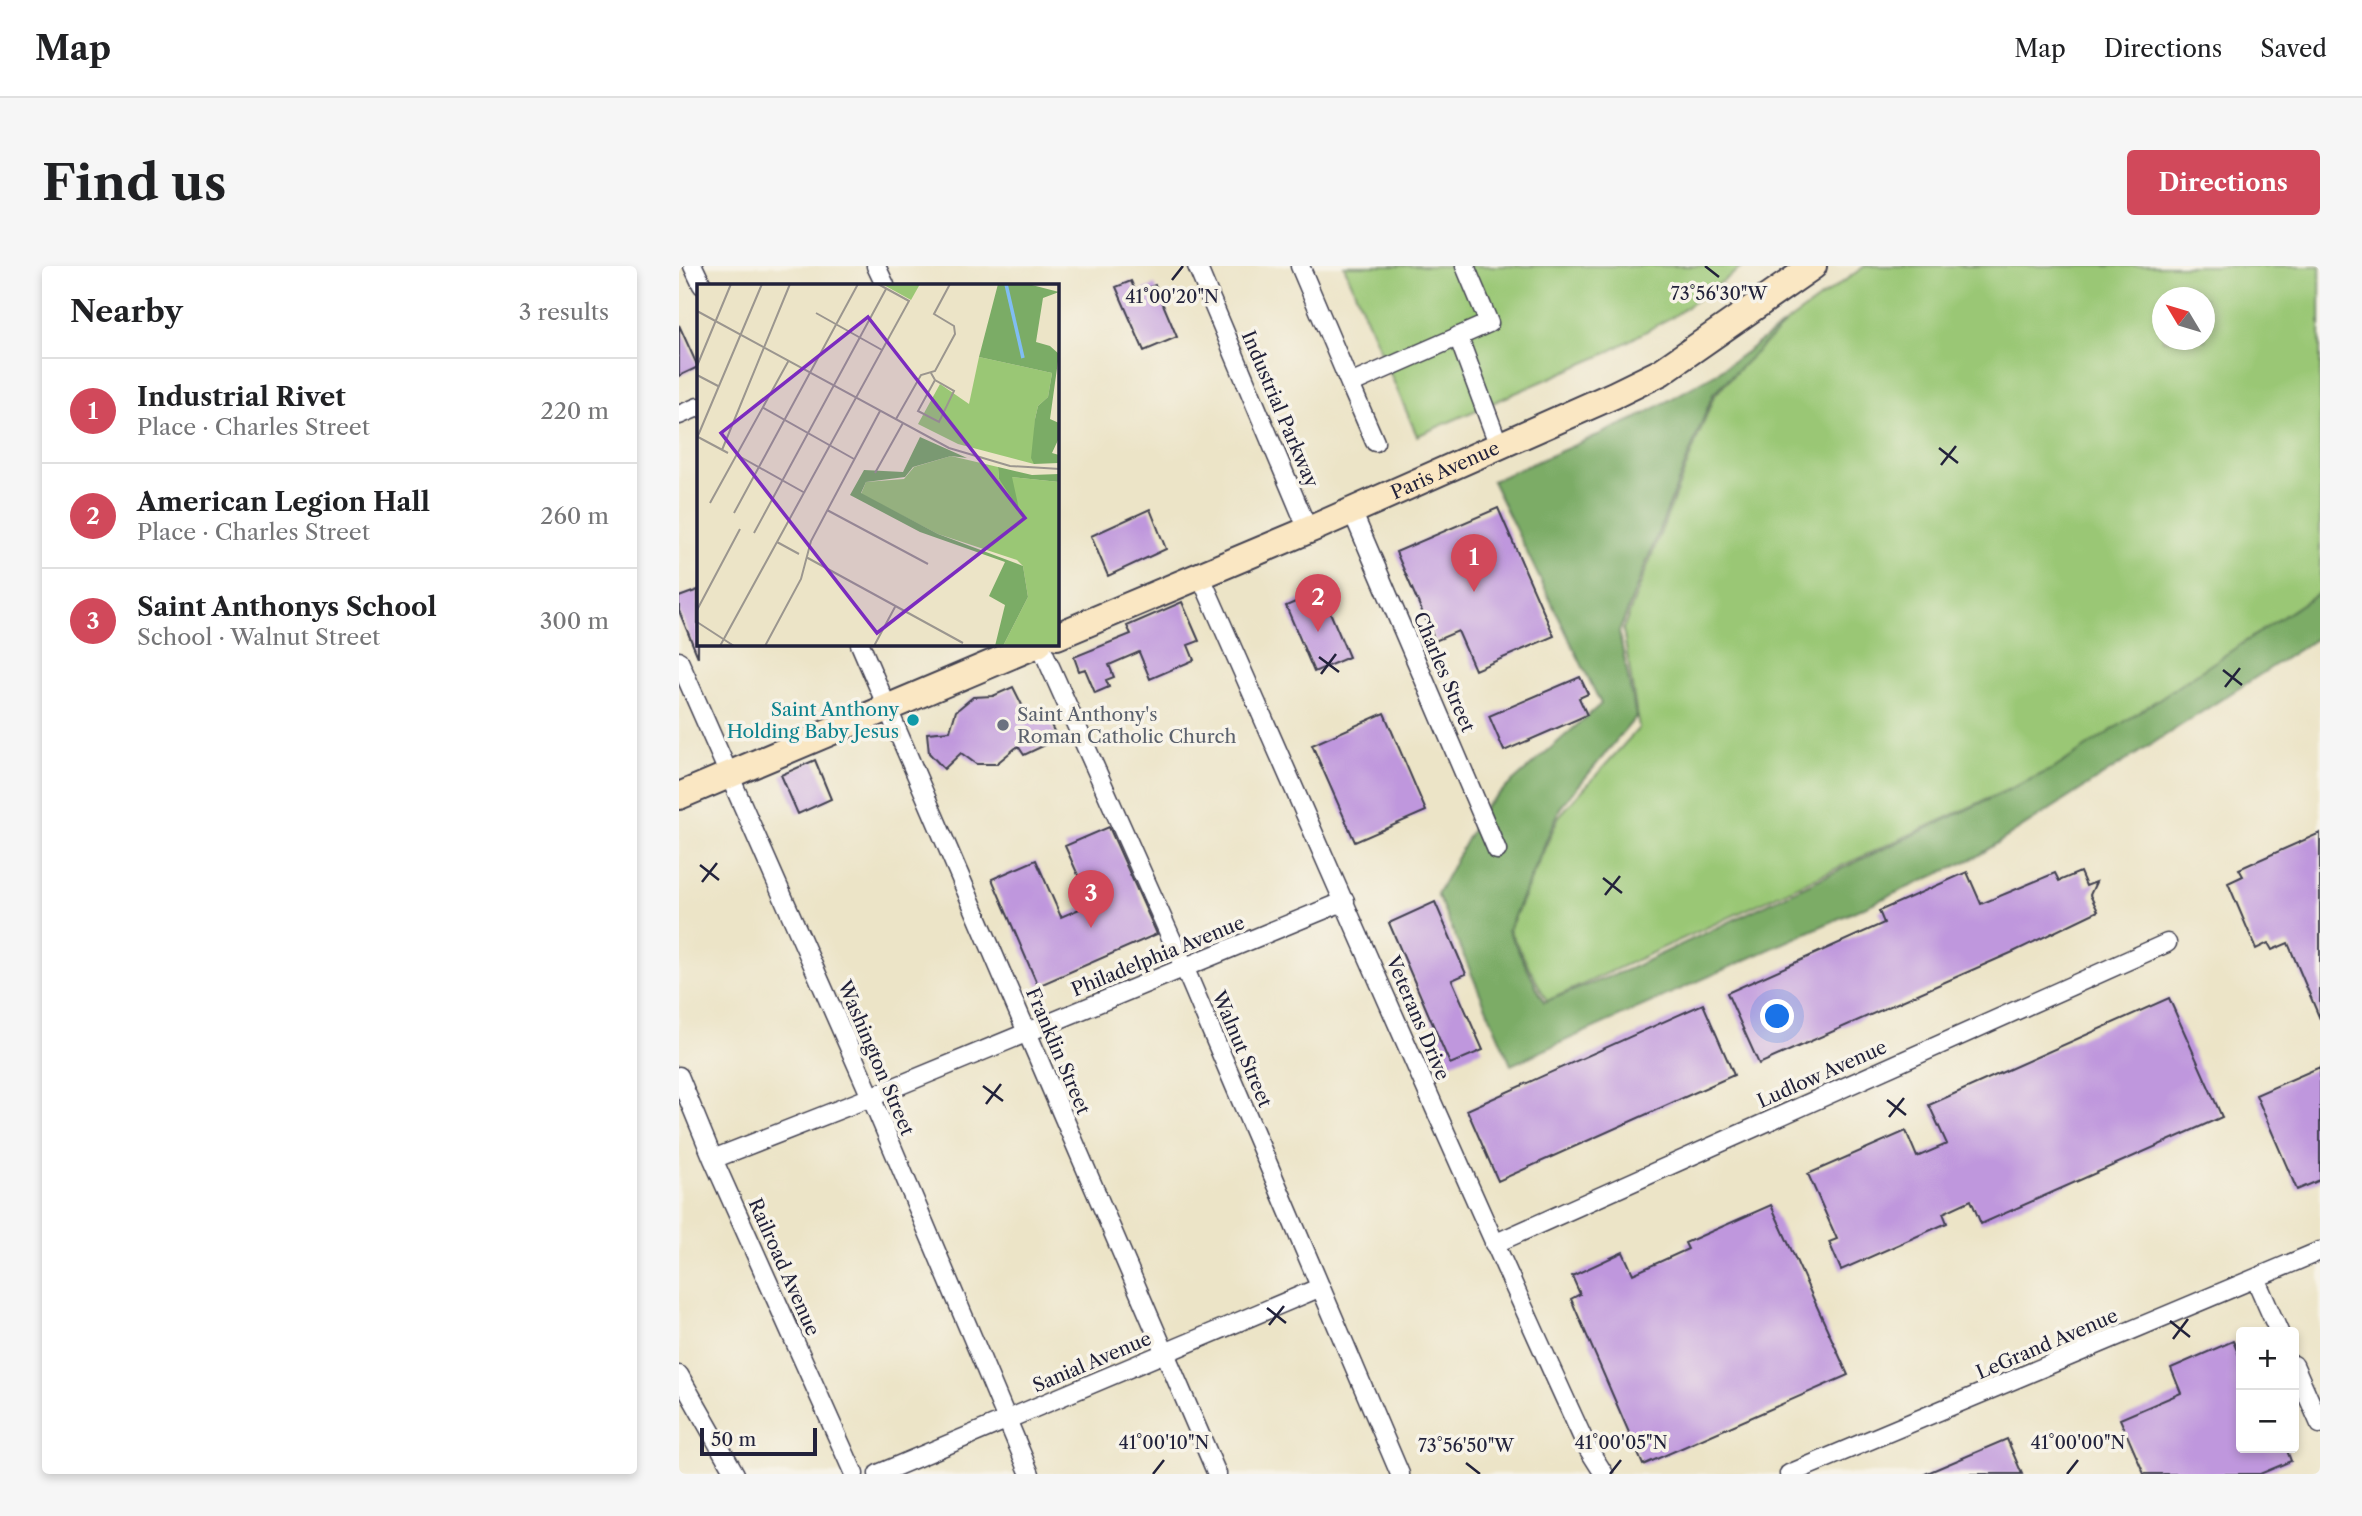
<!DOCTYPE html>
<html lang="en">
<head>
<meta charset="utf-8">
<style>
	body { margin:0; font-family:"Libre Caslon Text",serif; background:#f6f6f6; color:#202124 }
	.controls { position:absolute; right:21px; bottom:21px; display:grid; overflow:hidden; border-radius:7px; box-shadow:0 4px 10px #0003 }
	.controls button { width:63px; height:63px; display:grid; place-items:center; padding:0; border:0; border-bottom:2px solid #e0e0e0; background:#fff; color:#202124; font:35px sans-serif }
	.compass { position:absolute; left:1473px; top:21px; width:63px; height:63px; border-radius:50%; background:#fff; box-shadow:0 4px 10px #0003; rotate:308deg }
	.scale { position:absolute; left:21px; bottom:18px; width:117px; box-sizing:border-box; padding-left:7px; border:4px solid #22223b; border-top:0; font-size:19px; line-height:24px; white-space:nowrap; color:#22223b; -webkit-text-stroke:5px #f7f3e8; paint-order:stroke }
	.you { position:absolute; left:1099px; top:751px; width:24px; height:24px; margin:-18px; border:5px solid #fff; border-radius:50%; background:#1a73e8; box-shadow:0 0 0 10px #1a73e833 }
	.badge { display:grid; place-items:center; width:46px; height:46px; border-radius:50%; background:#d1495b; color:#fff; font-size:23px; font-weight:700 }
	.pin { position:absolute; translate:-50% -58px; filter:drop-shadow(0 2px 4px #0008) }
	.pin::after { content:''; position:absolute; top:37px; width:24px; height:21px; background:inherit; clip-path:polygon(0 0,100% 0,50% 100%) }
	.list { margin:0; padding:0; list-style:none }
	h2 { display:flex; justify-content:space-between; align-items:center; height:91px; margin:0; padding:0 28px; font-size:30px }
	h2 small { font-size:23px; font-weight:400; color:#757577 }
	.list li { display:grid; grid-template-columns:46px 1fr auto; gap:21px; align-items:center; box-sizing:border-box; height:105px; padding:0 28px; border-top:2px solid #e0e0e0 }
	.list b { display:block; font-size:26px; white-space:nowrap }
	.list p { margin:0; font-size:23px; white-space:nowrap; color:#757577 }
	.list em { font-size:23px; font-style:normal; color:#757577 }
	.map { position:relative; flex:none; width:1641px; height:1208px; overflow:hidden; border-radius:7px }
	header { display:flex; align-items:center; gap:42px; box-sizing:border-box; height:98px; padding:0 35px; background:#fff; border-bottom:2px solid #e0e0e0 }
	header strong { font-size:33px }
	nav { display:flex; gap:38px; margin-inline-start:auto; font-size:24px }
	.intro { display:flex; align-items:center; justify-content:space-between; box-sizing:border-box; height:168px; padding:0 42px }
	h1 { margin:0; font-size:49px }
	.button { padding:18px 32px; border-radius:7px; background:#d1495b; color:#fff; font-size:24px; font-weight:700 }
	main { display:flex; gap:42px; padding:0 42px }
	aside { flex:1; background:#fff; border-radius:7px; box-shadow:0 4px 10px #0003 }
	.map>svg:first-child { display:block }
	.green { fill:#9ac775; stroke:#5e7458; stroke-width:2; fill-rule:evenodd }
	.forest { fill:#7bac66; stroke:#4e6750; stroke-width:2 }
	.building { fill:#bf97dd }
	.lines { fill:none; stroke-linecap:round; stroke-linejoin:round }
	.street-casing { stroke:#403f50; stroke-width:21 }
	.secondary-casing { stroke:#403f50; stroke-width:30 }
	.street { stroke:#fff; stroke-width:18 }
	.secondary { stroke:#fae7c3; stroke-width:26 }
	.ticks { fill:none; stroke:#22223b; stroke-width:2.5 }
	.culture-dot { fill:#0f9aa8; stroke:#f7f3e8; stroke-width:2.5 }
	.worship-dot { fill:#6b7280; stroke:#f7f3e8; stroke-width:2.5 }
	.labels { text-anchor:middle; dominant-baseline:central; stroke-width:7; stroke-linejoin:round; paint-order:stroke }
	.street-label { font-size:19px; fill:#22223b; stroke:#f7f3e8 }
	.culture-label { font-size:19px; fill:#0d838f; stroke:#f7f3e8; text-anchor:end }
	.worship-label { font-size:19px; fill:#5b616d; stroke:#f7f3e8; text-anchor:start }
	.inset-river { fill:none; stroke:#80bdf3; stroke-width:3.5 }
	.inset-road { fill:none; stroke:#9b968f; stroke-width:2 }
	.view { fill:#7b2cbf; fill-opacity:0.15; stroke:#7b2cbf; stroke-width:3.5 }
	.inset-edge { fill:none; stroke:#22223b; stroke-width:3.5 }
	.ticks-label { font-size:18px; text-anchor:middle; fill:#22223b; stroke:#f7f3e8; stroke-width:7; stroke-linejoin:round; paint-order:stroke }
</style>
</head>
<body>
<header>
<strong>Map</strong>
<nav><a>Map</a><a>Directions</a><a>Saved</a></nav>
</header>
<div class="intro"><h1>Find us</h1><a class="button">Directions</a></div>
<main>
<aside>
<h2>Nearby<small>3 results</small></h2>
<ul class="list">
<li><span class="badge">1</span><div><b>Industrial Rivet</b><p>Place · Charles Street</p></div><em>220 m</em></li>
<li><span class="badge">2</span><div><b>American Legion Hall</b><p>Place · Charles Street</p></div><em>260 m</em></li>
<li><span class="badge">3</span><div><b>Saint Anthonys School</b><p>School · Walnut Street</p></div><em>300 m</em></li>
</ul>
</aside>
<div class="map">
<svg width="1641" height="1208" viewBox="0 0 1641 1208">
	<rect width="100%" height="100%" fill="#f7f3e8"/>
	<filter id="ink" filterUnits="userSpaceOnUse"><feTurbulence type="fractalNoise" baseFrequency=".0143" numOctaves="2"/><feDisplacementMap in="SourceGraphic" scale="14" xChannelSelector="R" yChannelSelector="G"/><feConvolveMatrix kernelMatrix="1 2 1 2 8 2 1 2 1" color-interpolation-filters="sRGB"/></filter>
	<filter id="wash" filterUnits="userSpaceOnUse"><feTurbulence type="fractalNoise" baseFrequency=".00686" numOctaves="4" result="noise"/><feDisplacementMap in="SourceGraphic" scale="28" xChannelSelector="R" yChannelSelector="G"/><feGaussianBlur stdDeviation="1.57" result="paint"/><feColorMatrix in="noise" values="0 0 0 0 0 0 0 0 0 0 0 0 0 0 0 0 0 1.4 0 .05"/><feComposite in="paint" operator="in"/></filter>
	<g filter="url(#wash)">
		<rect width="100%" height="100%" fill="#ece4c7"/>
		<path class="green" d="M665,0H1065L998,48L926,88L738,170Z
			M1186,0H1641V326L1376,502L868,735L830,664L880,550L960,462L944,363L1035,130L1073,89L1108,56ZM1484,32H1526V74H1484Z"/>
		<path class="forest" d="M1108,56L1034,128L940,366L957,451L881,542L829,664L865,736L950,703L1376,502L1641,326V370L1297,591L832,799L758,628L806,540L922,438L813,215L958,152L1038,107Z"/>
		<g id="blocks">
			<path class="building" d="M452,15L457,27L476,19L498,71L465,85L437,21Z
				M0,59L19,101L0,110Z
				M819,242L875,370L796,404L779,365L756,375L717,286Z
				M471,243L487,283L429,310L412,270Z
				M19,324V391L0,345V331Z
				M642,325L670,391L635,406L607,340Z
				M503,336L520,375L509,379L515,394L471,413L460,386L430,399L435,411L427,414L430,421L416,427L406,403L400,405L395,391L452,368L448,360Z
				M901,411L909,428L900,432L908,449L825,485L810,450Z
				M334,421L351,455L367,449L379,473L345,489L339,480L317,498H297L282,487L265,503L250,487L248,467L271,465L277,445L294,431L314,430Z
				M705,447L747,545L676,576L633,479Z
				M136,494L152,533L119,548L102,509Z
				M430,561L478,668L359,720L313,613L357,594L382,651L412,638L386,580Z
				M1641,567V753L1609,677L1593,684L1589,677L1577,683L1549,617L1564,610L1560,603Z
				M1288,606L1302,638L1376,607L1380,615L1401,606L1407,620L1417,616L1411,629L1419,645L1334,686L1080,798L1048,727L1205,657L1200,645Z
				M756,636L787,708L773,714L804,784L771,798L710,657Z
				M1490,732L1543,851L1302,958L1292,934L1264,947L1268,957L1162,1004L1150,976L1158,973L1129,908L1227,865L1238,891L1268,878L1250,839Z
				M1024,738L1055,809L819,915L788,844Z
				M1641,801V914L1618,924L1577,829Z
				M1092,939L1169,1109L964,1199L892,1033L901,1028L893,1010L944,986L954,1008L1009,983L1006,977Z
				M1554,1075L1562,1094V1182H1607L1612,1195L1581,1208H1465L1441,1153L1502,1127L1492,1102Z
				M1328,1173L1343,1208H1246Z"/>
		</g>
	</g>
	<g filter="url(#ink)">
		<use href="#blocks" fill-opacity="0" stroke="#403f50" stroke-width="2"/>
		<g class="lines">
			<g class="street-casing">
				<path id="street" d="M14,0L23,19
					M197,0L206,19
					M518,0L629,264
					M621,0L671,118L810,57L786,0
					M779,70L820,180
					M671,118L696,176
					M0,149L19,141
					M673,245L818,584
					M521,309C650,600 775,892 908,1181L925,1208
					M181,378L538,1208
					M361,378L506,703L721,1208
					M0,395L192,831L351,1208
					M0,810L34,893L175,1208
					M34,893L192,831L666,635
					M815,978L1488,677
					M1577,1014L1600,1066
					M1615,1099L1641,1158
					M0,1109L56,1208
					M199,1208L642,1021
					M1110,1208L1641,985"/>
			</g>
			<g class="secondary-casing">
				<g id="secondary">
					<path id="s1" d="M378,370L639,260L935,129L982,106L1134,0"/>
					<path d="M0,530L359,378"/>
				</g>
			</g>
			<use href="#street" class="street"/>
			<use href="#secondary" class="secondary"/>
		</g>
	</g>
	<path class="ticks" d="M1026,0L1040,11M493,14L504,0M1260,182L1279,197M1262,199L1277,180M640,391L660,406M1544,404L1563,419M642,408L657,388M1546,421L1561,402M21,599L40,614M924,612L943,627M23,616L38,597M926,629L941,610M304,820L324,835M1208,834L1227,849M307,838L322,818M1210,851L1225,832M588,1042L607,1057M1491,1055L1511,1071M590,1059L605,1040M1494,1073L1509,1053M787,1197L801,1208M474,1208L485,1194M931,1208L942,1194M1388,1208L1399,1194"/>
	<circle class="culture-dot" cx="234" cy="454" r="7"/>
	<circle class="worship-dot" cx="324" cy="459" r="7"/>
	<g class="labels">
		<g class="street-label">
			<text transform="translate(601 143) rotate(67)">Industrial Parkway</text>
			<text stroke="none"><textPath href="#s1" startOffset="422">Paris Avenue</textPath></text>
			<text transform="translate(765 406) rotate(67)">Charles Street</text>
			<text transform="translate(479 690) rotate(-22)">Philadelphia Avenue</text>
			<text transform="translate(739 752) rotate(67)">Veterans Drive</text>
			<text transform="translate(563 783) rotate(67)">Walnut Street</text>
			<text transform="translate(379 785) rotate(67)">Franklin Street</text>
			<text transform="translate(197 792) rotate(67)">Washington Street</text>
			<text transform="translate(1143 808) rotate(-24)">Ludlow Avenue</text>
			<text transform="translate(105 1001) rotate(66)">Railroad Avenue</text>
			<text transform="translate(1368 1078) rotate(-23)">LeGrand Avenue</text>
			<text transform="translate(413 1096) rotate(-23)">Sanial Avenue</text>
		</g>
		<g class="culture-label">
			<text x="220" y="443">Saint Anthony<tspan x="220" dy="22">Holding Baby Jesus</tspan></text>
		</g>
		<g class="worship-label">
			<text x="338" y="448">Saint Anthony's<tspan x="338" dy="22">Roman Catholic Church</tspan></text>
		</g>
	</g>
	<g transform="translate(18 18)">
		<rect width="362" height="362" fill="#ece4c7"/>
		<path d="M185,0H223L214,16ZM282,73L355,89L351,113L341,122L338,135L337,180L261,160L221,140L243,100L272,120ZM254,172L301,183L302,195L314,207L315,193L362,198V362H306L331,313L326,282L320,276L241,250L164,210L169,198L207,195L217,183Z" fill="#9ac775"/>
		<path d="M301,0H331L362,8L346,14L339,58L353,62L362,70L353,135L362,139V154L355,169L362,171V179L337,180L334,174L338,135L341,122L351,113L355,89L282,73ZM223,153L270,174L254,172L216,183L208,193L169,198L164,209L241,250L326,282L331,313L306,362H298L308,321L292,312L308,278L223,248L153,211L167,186L206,188ZM301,183L335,191L362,190V198L315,193L322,225L302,195Z" fill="#7bac66"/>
		<path class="inset-river" d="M309,0L326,74"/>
		<path class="inset-road" d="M0,27L252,164L313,182L363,185M119,29L185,66M0,82L34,0M234,89L238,96L257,107L242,138L221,127L238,96M0,91L21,102M65,123L157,175M199,135L224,91L238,87L258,50L257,42L237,30L253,0M1,153L31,169M0,154L65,0M25,166L93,0M40,171L108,209M178,189L206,139M13,219L92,76M130,226L231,280M37,229L161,0M57,249L189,5M80,258L102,270M109,273L266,359M0,326L43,245M0,338L37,362M23,362L212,17L181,0M68,362L104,295L114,257L183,127M177,362L198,323"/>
		<path class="view" d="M171,33L328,234L180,349L24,149Z"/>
		<rect width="362" height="362" class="inset-edge"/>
	</g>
	<g class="ticks-label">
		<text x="1040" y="34">73°56'30"W</text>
		<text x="493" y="37">41°00'20"N</text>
		<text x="485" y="1183">41°00'10"N</text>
		<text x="942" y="1183">41°00'05"N</text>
		<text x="1399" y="1183">41°00'00"N</text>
		<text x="787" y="1186">73°56'50"W</text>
	</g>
</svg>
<div class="controls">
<button>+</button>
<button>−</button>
</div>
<svg class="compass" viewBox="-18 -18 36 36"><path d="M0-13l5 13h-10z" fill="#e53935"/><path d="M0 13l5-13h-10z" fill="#757577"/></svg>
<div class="scale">50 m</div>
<div class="you"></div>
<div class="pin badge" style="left:795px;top:326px">1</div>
<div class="pin badge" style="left:639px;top:366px">2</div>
<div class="pin badge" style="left:412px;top:662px">3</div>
</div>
</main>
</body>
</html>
